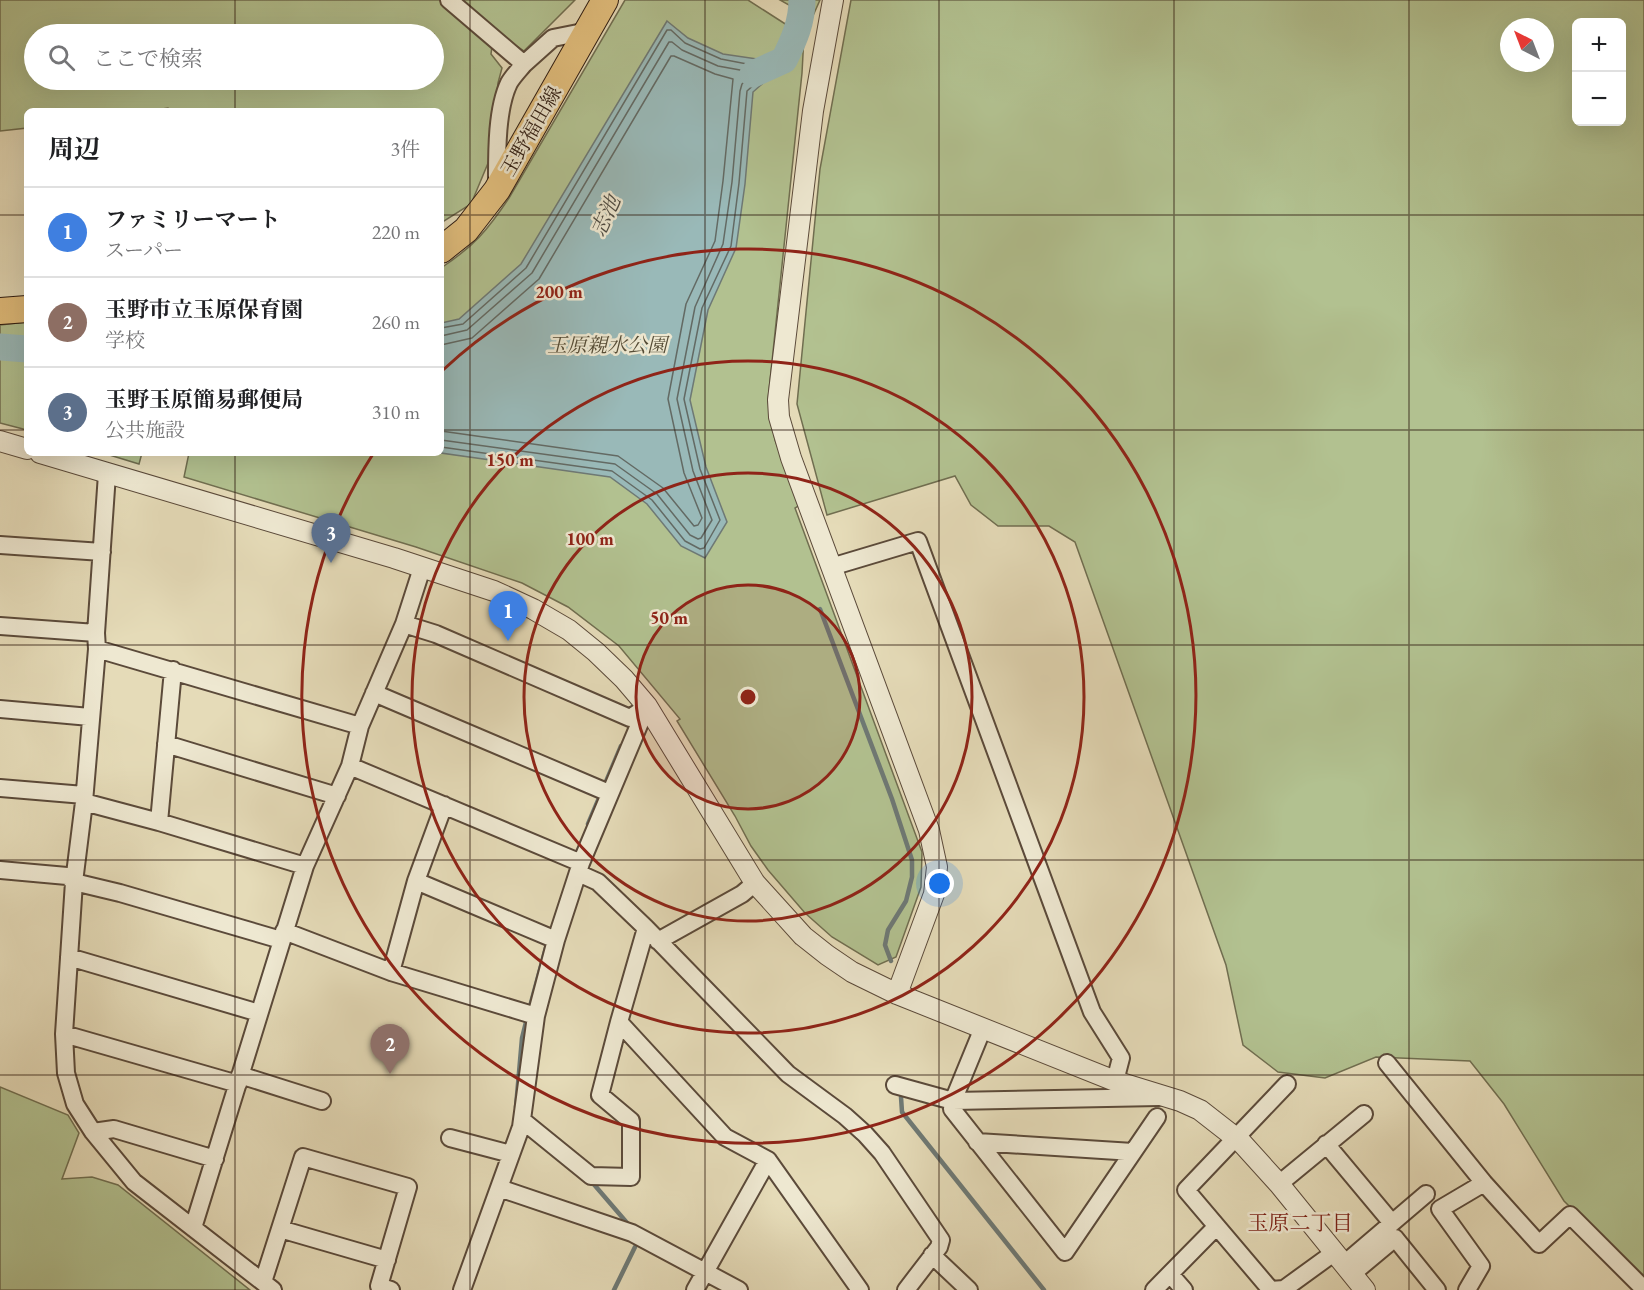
<!DOCTYPE html>
<html lang="ja">
<head>
<meta charset="utf-8">
<style>
	body { margin:0; font-family:"EB Garamond","Noto Serif JP",serif; background:#f6f6f6; color:#202124 }
	.controls { position:absolute; right:18px; top:18px; display:grid; overflow:hidden; border-radius:9px; box-shadow:0 6px 24px #0002 }
	.controls button { width:54px; height:54px; display:grid; place-items:center; padding:0; border:0; border-bottom:2px solid #e0e0e0; background:#fff; color:#202124; font:30px sans-serif }
	.compass { position:absolute; left:1500px; top:18px; width:54px; height:54px; border-radius:50%; background:#fff; box-shadow:0 6px 24px #0002; rotate:318deg }
	.you { position:absolute; left:940px; top:884px; width:21px; height:21px; margin:-15px; border:4px solid #fff; border-radius:50%; background:#1a73e8; box-shadow:0 0 0 9px #1a73e833 }
	.badge { display:grid; place-items:center; width:39px; height:39px; border-radius:50%; background:#8f2418; color:#fff; font-size:20px; font-weight:700 }
	.pin { position:absolute; translate:-50% -50px; filter:drop-shadow(0 2px 3px #0008) }
	.pin::after { content:''; position:absolute; top:32px; width:21px; height:18px; background:inherit; clip-path:polygon(0 0,100% 0,50% 100%) }
	.list { margin:0; padding:0; list-style:none }
	h2 { display:flex; justify-content:space-between; align-items:center; height:78px; margin:0; padding:0 24px; font-size:26px }
	h2 small { font-size:20px; font-weight:400; color:#757577 }
	.list li { display:grid; grid-template-columns:39px 1fr auto; gap:18px; align-items:center; box-sizing:border-box; height:90px; padding:0 24px; border-top:2px solid #e0e0e0 }
	.list b { display:block; font-size:22px; white-space:nowrap }
	.list p { margin:0; font-size:20px; white-space:nowrap; color:#757577 }
	.list em { font-size:20px; font-style:normal; color:#757577 }
	.icon { flex:none; width:33px; height:33px; fill:none; stroke:currentColor; stroke-width:2; stroke-linecap:round; stroke-linejoin:round }
	.map { position:relative; flex:none; width:1644px; height:1290px; overflow:hidden }
	.search { position:absolute; background:#fff; box-shadow:0 6px 24px #0002; left:24px; top:24px; width:420px; height:66px; display:flex; align-items:center; gap:15px; box-sizing:border-box; padding:0 21px; border-radius:33px; color:#757577; font-size:22px }
	.panel { position:absolute; background:#fff; box-shadow:0 6px 24px #0002; left:24px; top:108px; width:420px; height:348px; border-radius:9px }
	.map>svg:first-child { display:block }
	.green { fill:#b2c190; stroke:#706e50; stroke-width:1.5; fill-rule:evenodd }
	.water { fill:#99b9b8; stroke:#6e7975; stroke-width:1.5 }
	.lines { fill:none; stroke-linecap:round; stroke-linejoin:round }
	.shore { stroke:#636a64; stroke-width:1.5 }
	.stream { stroke:#6e7975; stroke-width:4.5 }
	.river { stroke:#99b9b8; stroke-width:27 }
	.minor-casing { stroke:#5b4a3a; stroke-width:20 }
	.tertiary-casing { stroke:#5b4a3a; stroke-width:22 }
	.primary-casing { stroke:#2d1a10; stroke-width:28 }
	.minor { stroke:#eee8d1; stroke-width:16 }
	.tertiary { stroke:#eee8d1; stroke-width:20 }
	.primary { stroke:#e2be7c; stroke-width:26 }
	.grid { fill:none; stroke:#2d1a10; stroke-width:1.5; stroke-opacity:0.55 }
	.ring { fill:none; stroke:#8f2418; stroke-width:3 }
	.labels { text-anchor:middle; dominant-baseline:central; stroke-width:5; stroke-linejoin:round; paint-order:stroke }
	.street-label { font-size:20px; fill:#2d1a10; stroke:#eee8d1 }
	.park-label { font-size:20px; font-style:italic; fill:#554c36; stroke:#eee8d1 }
	.water-label { font-size:21px; font-style:italic; fill:#4d4a42; stroke:#eee8d1 }
	.neighbourhood-label { font-size:21px; fill:#7a1f14; stroke:#eee8d1 }
	.centre { fill:#8f2418; stroke:#eee8d1; stroke-width:3 }
	.ring-label { font-size:18px; text-anchor:middle; font-weight:bold; fill:#8f2418; stroke:#eee8d1; stroke-width:5; stroke-linejoin:round; paint-order:stroke }
</style>
</head>
<body>
<div class="map">
<svg width="1644" height="1290" viewBox="0 0 1644 1290">
	<rect width="100%" height="100%" fill="#e5dbb8"/>
	<filter id="stains"><feTurbulence type="fractalNoise" baseFrequency=".00333" numOctaves="4"/><feColorMatrix values="0 0 0 0 .2 0 0 0 0 .09 0 0 0 0 .02 0 0 0 .5 -.17"/></filter>
	<radialGradient id="worn" r=".72"><stop offset=".6" stop-color="#630" stop-opacity="0"/><stop offset="1" stop-color="#630" stop-opacity=".3"/></radialGradient>
	<path class="green" d="M0,0H575L524,51L494,31L491,54L502,68L498,83L491,156L471,204L441,223V111H170L168,108L149,111H27V128L0,131ZM34,34H434V80H34Z
		M625,0H748L804,36L802,73L768,400L775,440L800,505L795,508L922,852L921,887L896,957L878,965L832,937L805,913L768,870L751,846L735,816L677,721L680,719L619,646L568,607L522,583L416,547L184,477L189,453H441V268C474,246 487,231 509,198Z
		M780,0H820L812,18Z
		M851,0H1644V1279L1564,1201L1504,1104L1470,1061L1376,1057L1325,1078L1278,1072L1243,1045L1226,965L1075,542L1049,526H998L971,505L955,476L827,515L797,404L820,169ZM1576,22H1622V122H1576ZM1509,27H1545V63H1509Z
		M27,322V430L0,423V325Z
		M103,453H142L139,464Z
		M0,1087L68,1115L79,1133L62,1179L92,1177L118,1185L250,1290H0Z"/>
	<path class="water" d="M667,21L688,38L723,54L770,61L777,56L790,59L753,92L745,184L736,248L708,310L690,400L706,467L727,522L705,558L681,546L647,504L610,477L441,453V323L459,319L521,264Z"/>
	<g class="lines">
		<path class="shore" d="M441,328L463,324L526,268L667,30H671L685,43L721,59L768,68V72L747,91L739,183L731,246L702,308L684,399L700,469L720,520L704,548L700,549L685,541L652,500L612,471L441,447
			M441,336L467,330L532,273L669,42H672L682,50L718,66L751,72V76L742,84L740,91L732,182L723,244L695,307L677,399L693,471L712,520L701,538L698,539L690,535L657,494L615,464L441,440
			M441,345L472,338L539,279L671,56H674L715,74L733,79L723,181L715,241L686,304L668,399L684,473L702,518L698,525L694,526L663,488L618,456L441,431"/>
		<path class="stream" d="M820,609L892,799L912,860V877L906,901L888,930L885,945L891,961
			M588,824L621,746
			M529,1010L548,940
			M901,1097L902,1112L1044,1290
			M516,1107L522,1038L527,1018
			M591,1181L628,1224
			M614,1290L635,1247"/>
		<path class="river" d="M753,74L784,60C794,40 802,22 802,0
			M0,347L27,349"/>
		<g class="minor-casing">
			<path id="minor" d="M449,0L524,64L553,38L588,31
				M497,186C497,156 496,110 509,83C513,76 519,70 524,64
				M107,474L96,633L97,649L84,802L74,882L64,1034L66,1073L75,1104L93,1132L134,1182L273,1290
				M0,545L102,552
				M831,567L918,541L1092,1012L1121,1058L1115,1081
				M404,624L436,634L630,718L646,707
				M0,626L96,633
				M97,649L360,726
				M374,693L609,793
				M0,709L90,717
				M166,744L337,796
				M350,766L581,863
				M0,788L84,795
				M84,802L159,822L305,866
				M159,822L173,670
				M0,870L67,876L74,882L120,893L281,940
				M578,873L598,882L646,928L788,1074L845,1116L865,1134L882,1153L941,1240L939,1247L906,1290
				M416,881L556,940
				M646,928L619,1022L725,1137L768,1160L860,1290
				M284,931L391,972L536,1016
				M658,941L742,894L755,883
				M69,957L259,1013
				M391,972L416,881L444,805
				M983,1028L953,1101L952,1109L1065,1252L1157,1117
				M64,1034L238,1084
				M1387,1063L1484,1183L1539,1244L1570,1215L1644,1289
				M240,1075L322,1101
				M895,1085L953,1101L1159,1097
				M522,1120L591,1176L631,1177V1121L600,1095L619,1022
				M93,1132L114,1129L215,1159
				M450,1138L511,1154
				M977,1142L1133,1152
				M1326,1144L1392,1223
				M1279,1184L1364,1114
				M499,1188L632,1233L739,1290
				M193,1228L305,866L350,766L360,726L404,624L422,568
				M280,1229L387,1260
				M932,1255L969,1290
				M1344,1264L1426,1194
				M1170,1274L1184,1290
				M1352,1274L1395,1238L1437,1290
				M263,1282L303,1157L408,1187L379,1286L391,1290
				M1270,1289L1186,1190L1287,1084
				M462,1290L521,1127L536,1016L556,940L581,863L647,706
				M695,1290L768,1160
				M1154,1290L1216,1227
				M1269,1290L1284,1289L1335,1252
				M1467,1290L1481,1266L1440,1209L1484,1183"/>
		</g>
		<g class="tertiary-casing">
			<path id="tertiary" d="M833,0L813,111L778,400L779,417L791,458L929,830L937,867L934,894L897,994
				M0,441L27,449
				M40,453L394,558L494,591L533,609L569,630L596,652L624,679L647,706L755,883L803,936L827,955L852,972L897,994L1115,1081L1180,1101L1200,1110L1241,1142L1279,1184L1365,1290"/>
		</g>
		<g class="primary-casing">
			<path id="primary" d="M441,250L466,230L497,190L605,0
				M0,311L27,309"/>
		</g>
		<use href="#minor" class="minor"/>
		<use href="#tertiary" class="tertiary"/>
		<use href="#primary" class="primary"/>
	</g>
	<path class="grid" d="M235,0V34M470,0V1290M705,0V1290M939,0V1290M1174,0V1290M1409,0V1290M235,80V111M0,215H27M441,215H1644M0,430H27M441,430H1644M235,453V1290M0,645H1644M0,860H1644M0,1075H1644"/>
	<circle cx="748" cy="697" r="112" fill="#8f2418" fill-opacity=".12"/>
	<g class="ring">
		<circle cx="748" cy="697" r="112"/>
		<circle cx="748" cy="697" r="224"/>
		<circle cx="748" cy="697" r="336"/>
		<path d="M443 370A447 447 0 1 1 373 454"/>
	</g>
	<g class="labels">
		<g class="street-label">
			<text transform="translate(531 131) rotate(-60)">玉野福田線</text>
		</g>
		<g class="park-label">
			<text x="607" y="345">玉原親水公園</text>
		</g>
		<g class="water-label">
			<text transform="translate(605 216) rotate(-65)">志池</text>
		</g>
		<g class="neighbourhood-label">
			<text x="1300" y="1222">玉原二丁目</text>
		</g>
	</g>
	<circle cx="748" cy="697" r="9" class="centre"/>
	<g class="ring-label">
		<text x="559" y="298">200 m</text>
		<text x="510" y="466">150 m</text>
		<text x="590" y="545">100 m</text>
		<text x="669" y="624">50 m</text>
	</g>
	<rect width="100%" height="100%" filter="url(#stains)"/>
	<rect width="100%" height="100%" fill="url(#worn)"/>
</svg>
<div class="controls">
<button>+</button>
<button>−</button>
</div>
<svg class="compass" viewBox="-18 -18 36 36"><path d="M0-13l5 13h-10z" fill="#e53935"/><path d="M0 13l5-13h-10z" fill="#757577"/></svg>
<div class="you"></div>
<div class="pin badge" style="left:508px;top:641px;background:#3f7fe0">1</div>
<div class="pin badge" style="left:390px;top:1074px;background:#8d6e63">2</div>
<div class="pin badge" style="left:331px;top:563px;background:#5c6f8a">3</div>
<div class="search"><svg class="icon" aria-label="search" viewBox="0 0 24 24"><circle cx="10" cy="10" r="6"/><path d="M15 15l6 6"/></svg>ここで検索</div>
<section class="panel">
<h2>周辺<small>3件</small></h2>
<ul class="list">
<li><span class="badge" style="background:#3f7fe0">1</span><div><b>ファミリーマート</b><p>スーパー</p></div><em>220 m</em></li>
<li><span class="badge" style="background:#8d6e63">2</span><div><b>玉野市立玉原保育園</b><p>学校</p></div><em>260 m</em></li>
<li><span class="badge" style="background:#5c6f8a">3</span><div><b>玉野玉原簡易郵便局</b><p>公共施設</p></div><em>310 m</em></li>
</ul>
</section>
</div>
</body>
</html>
